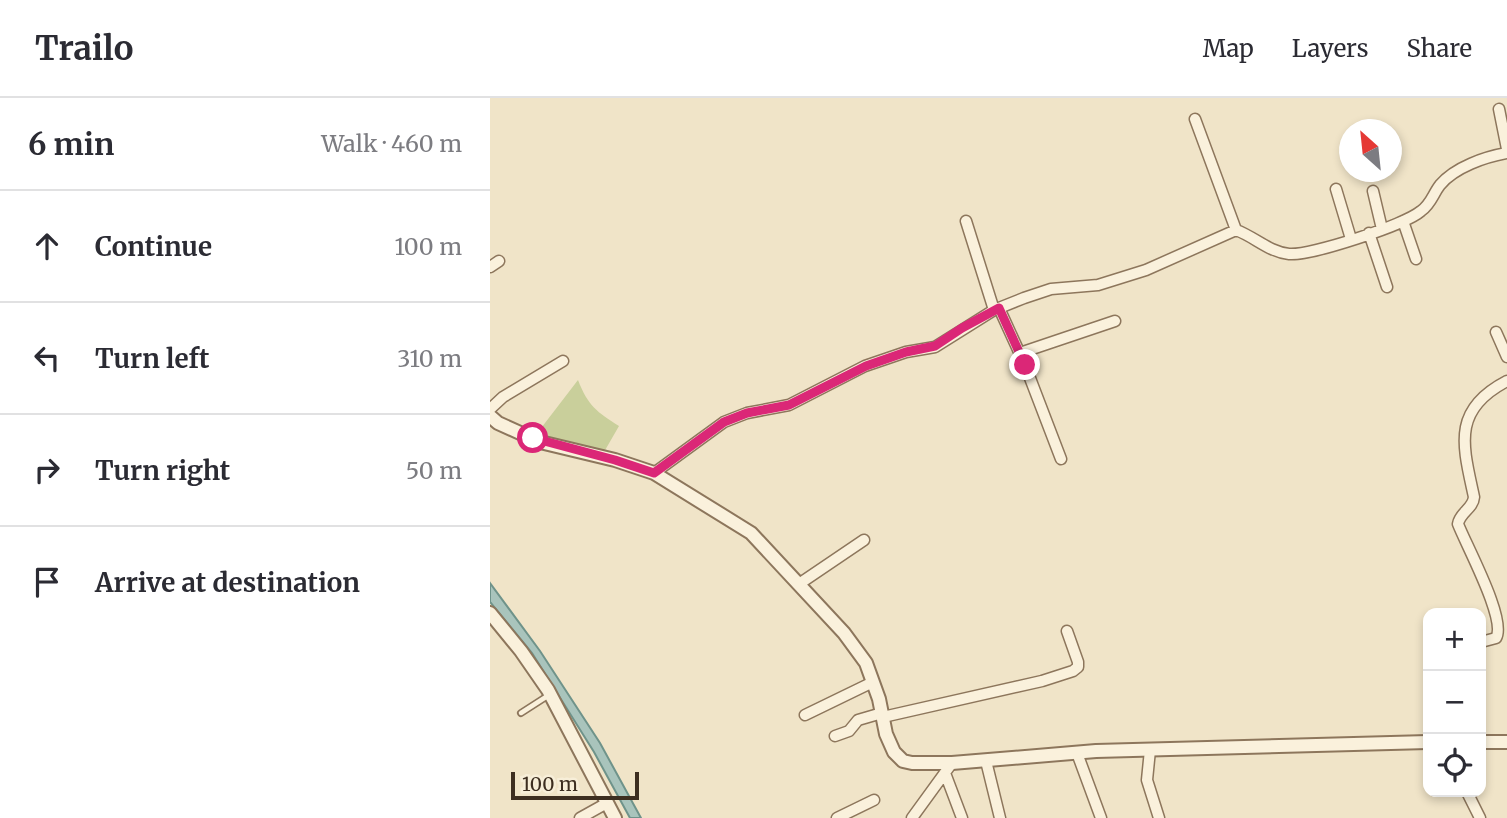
<!DOCTYPE html>
<html lang="en">
<head>
<meta charset="utf-8">
<style>
	body { margin:0; font-family:Merriweather,serif; background:#f2f2f3; color:#2b2b33 }
	.controls { position:absolute; right:21px; bottom:21px; display:grid; overflow:hidden; border-radius:14px; box-shadow:0 4px 10px #0003 }
	.controls button { width:63px; height:63px; display:grid; place-items:center; padding:0; border:0; border-bottom:2px solid #e1e1e2; background:#fff; color:#2b2b33; font:35px sans-serif }
	.compass { position:absolute; left:849px; top:21px; width:63px; height:63px; border-radius:50%; background:#fff; box-shadow:0 4px 10px #0003; rotate:333deg }
	.scale { position:absolute; left:21px; bottom:18px; width:128px; box-sizing:border-box; padding-left:7px; border:4px solid #3d2e20; border-top:0; font-size:19px; line-height:24px; white-space:nowrap; color:#3d2e20; -webkit-text-stroke:5px #f7eed8; paint-order:stroke }
	.stop { position:absolute; width:21px; height:21px; margin:-16px; border:5px solid #db2777; border-radius:50%; background:#fff }
	.stop.end { background:#db2777; border-color:#fff; box-shadow:0 2px 7px #0008 }
	.list { margin:0; padding:0; list-style:none }
	h2 { display:flex; justify-content:space-between; align-items:center; height:91px; margin:0; padding:0 28px; font-size:30px }
	h2 small { font-size:23px; font-weight:400; color:#7c7c81 }
	.list li { display:grid; grid-template-columns:46px 1fr auto; gap:21px; align-items:center; box-sizing:border-box; height:112px; padding:0 28px; border-top:2px solid #e1e1e2 }
	.list b { display:block; font-size:26px; white-space:nowrap }
	.list em { font-size:23px; font-style:normal; color:#7c7c81 }
	.icon { flex:none; width:38px; height:38px; fill:none; stroke:currentColor; stroke-width:2; stroke-linecap:round; stroke-linejoin:round }
	.map { position:relative; flex:none; width:1017px; height:720px; overflow:hidden }
	header { display:flex; align-items:center; gap:42px; box-sizing:border-box; height:98px; padding:0 35px; background:#fff; border-bottom:2px solid #e1e1e2 }
	header strong { font-size:33px }
	nav { display:flex; gap:38px; margin-inline-start:auto; font-size:24px }
	main { display:flex }
	aside { flex:1; background:#fff }
	.map>svg:first-child { display:block }
	.green { fill:#c9cf9b }
	.water { fill:#a9c4bc; stroke:#6f938a; stroke-width:2 }
	.lines { fill:none; stroke-linecap:round; stroke-linejoin:round }
	.service-casing { stroke:#8d765c; stroke-width:8 }
	.minor-casing { stroke:#8d765c; stroke-width:13 }
	.tertiary-casing { stroke:#8d765c; stroke-width:16 }
	.service { stroke:#faf1dc; stroke-width:4.5 }
	.minor { stroke:#faf1dc; stroke-width:10 }
	.tertiary { stroke:#faf1dc; stroke-width:12 }
	.route { stroke:#db2777; stroke-width:9 }
</style>
</head>
<body>
<header>
<strong>Trailo</strong>
<nav><a>Map</a><a>Layers</a><a>Share</a></nav>
</header>
<main>
<aside>
<h2>6 min<small>Walk · 460 m</small></h2>
<ul class="list">
<li><svg class="icon" aria-label="ahead" viewBox="0 0 24 24"><path d="M12 20V5M6 11l6-6 6 6"/></svg><div><b>Continue</b></div><em>100 m</em></li>
<li><svg class="icon" aria-label="left" viewBox="0 0 24 24"><path d="M17 20v-9H6M10 6l-5 5 5 5"/></svg><div><b>Turn left</b></div><em>310 m</em></li>
<li><svg class="icon" aria-label="right" viewBox="0 0 24 24"><path d="M7 20v-9h11M14 6l5 5-5 5"/></svg><div><b>Turn right</b></div><em>50 m</em></li>
<li><svg class="icon" aria-label="arrive" viewBox="0 0 24 24"><path d="M6 21V4h12l-3 4 3 4H6"/></svg><div><b>Arrive at destination</b></div></li>
</ul>
</aside>
<div class="map">
<svg width="1017" height="720" viewBox="0 0 1017 720">
	<rect width="100%" height="100%" fill="#f0e4c8"/>
	<path class="green" d="M88,282C98,308 107,314 129,328L114,354L45,338Z"/>
	<path class="water" d="M0,485L50,553L110,645L151,720H140L104,654L42,555L0,504Z"/>
	<g class="lines">
		<g class="service-casing">
			<path id="service" d="M31,615L59,597"/>
		</g>
		<g class="minor-casing">
			<path id="minor" d="M1009,11L1017,51
				M705,21L746,132C765,139 779,154 799,156C820,158 915,127 931,113C941,106 943,96 950,87C965,69 995,59 1017,55
				M846,91L861,141
				M883,93L892,131
				M476,123L504,212
				M913,123L926,161
				M879,135L897,189
				M0,169L9,163
				M509,210L535,267L571,361
				M1006,234L1017,259
				M530,255L625,223
				M0,311L13,299L73,263
				M164,375L234,324L257,315L299,307L375,268L416,254L445,249L504,212L534,200L561,191L608,187L656,172L746,132
				M309,486L374,442
				M991,544L1006,540C1017,522 977,449 968,426C970,414 983,411 984,399C973,348 961,312 1017,283
				M315,617L383,584
				M393,619L552,583L583,573L588,569V564L577,533
				M345,638L359,633L368,622L392,615
				M660,652L657,682L669,720
				M587,655L611,720
				M496,663L510,720
				M455,675L472,720
				M977,694L990,720
				M90,720L117,705
				M347,720L384,702
				M422,720L462,665"/>
		</g>
		<g class="tertiary-casing">
			<path id="tertiary" d="M0,318L8,325L50,344L125,362L164,375L261,435L354,535L376,565L389,601L396,636L404,654L413,663L422,665H462L606,653L938,644
				M0,515L31,553L58,592L125,720
				M991,644H1017"/>
		</g>
		<use href="#service" class="service"/>
		<use href="#minor" class="minor"/>
		<use href="#tertiary" class="tertiary"/>
	</g>
	<g class="lines">
		<path class="route" d="M43,340L125,362L164,375L234,324L257,315L299,307L376,268L416,254L445,248L472,230L509,210L535,267"/>
	</g>
</svg>
<div class="controls">
<button>+</button>
<button>−</button>
<button><svg class="icon" aria-label="locate" viewBox="0 0 24 24"><circle cx="12" cy="12" r="6"/><path d="M12 2v4M12 18v4M2 12h4M18 12h4"/></svg></button>
</div>
<svg class="compass" viewBox="-18 -18 36 36"><path d="M0-13l5 13h-10z" fill="#e53935"/><path d="M0 13l5-13h-10z" fill="#7c7c81"/></svg>
<div class="scale">100 m</div>
<div class="stop" style="left:43px;top:340px"></div>
<div class="stop end" style="left:535px;top:267px"></div>
</div>
</main>
</body>
</html>
